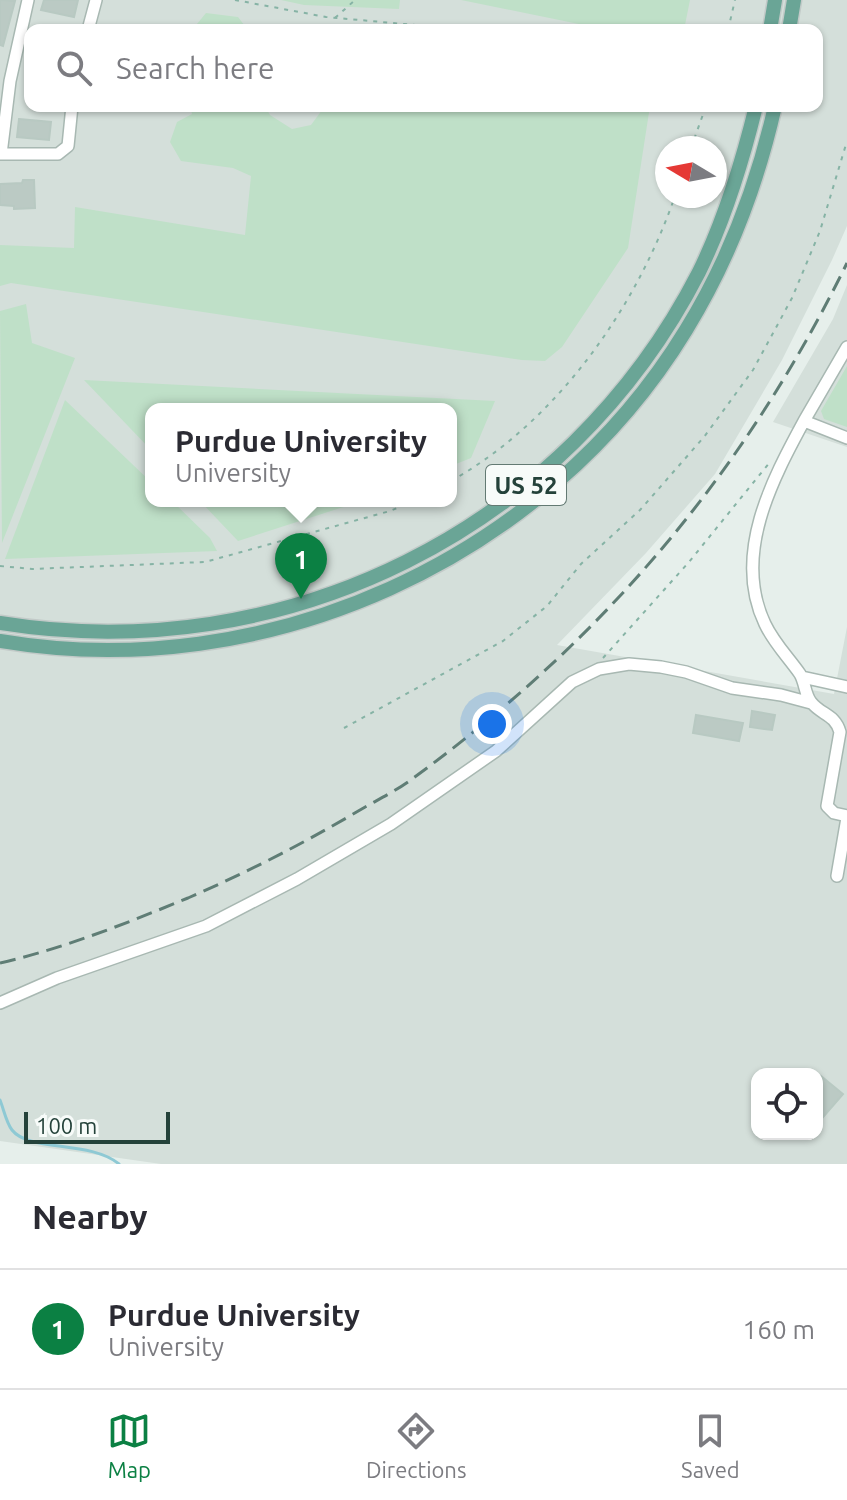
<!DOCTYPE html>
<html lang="en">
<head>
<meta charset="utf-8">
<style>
	body { margin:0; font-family:Ubuntu,sans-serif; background:#f2f2f3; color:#2b2b33 }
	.controls { position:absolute; right:24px; bottom:24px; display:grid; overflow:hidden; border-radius:16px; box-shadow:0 2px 6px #0004 }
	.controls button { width:72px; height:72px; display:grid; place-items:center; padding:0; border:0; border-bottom:2px solid #e1e1e2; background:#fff; color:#2b2b33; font:40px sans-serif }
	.compass { position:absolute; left:655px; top:136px; width:72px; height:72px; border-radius:50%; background:#fff; box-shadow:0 2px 6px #0004; rotate:280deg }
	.scale { position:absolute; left:24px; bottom:20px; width:146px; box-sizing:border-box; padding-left:8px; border:4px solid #24423a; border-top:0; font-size:22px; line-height:28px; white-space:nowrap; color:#24423a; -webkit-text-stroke:6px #f7fbf9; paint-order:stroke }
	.you { position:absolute; left:492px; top:724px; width:28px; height:28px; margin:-20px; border:6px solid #fff; border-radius:50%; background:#1a73e8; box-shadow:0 0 0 12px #1a73e833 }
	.badge { display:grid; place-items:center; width:52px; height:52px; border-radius:50%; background:#0b8043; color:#fff; font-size:26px; font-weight:700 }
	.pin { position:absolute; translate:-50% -66px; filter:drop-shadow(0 2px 4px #0008) }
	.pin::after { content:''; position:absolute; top:42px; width:28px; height:24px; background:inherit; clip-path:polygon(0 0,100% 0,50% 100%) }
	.popup { position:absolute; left:145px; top:403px; width:312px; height:104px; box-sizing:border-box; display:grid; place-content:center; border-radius:16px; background:#fff; filter:drop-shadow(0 2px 6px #0005); font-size:26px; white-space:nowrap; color:#7c7c81 }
	.popup b { font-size:30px; color:#2b2b33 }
	.popup::after { content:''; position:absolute; left:50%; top:100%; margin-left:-16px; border:16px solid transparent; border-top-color:#fff }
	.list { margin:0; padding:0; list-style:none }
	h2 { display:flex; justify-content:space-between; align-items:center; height:104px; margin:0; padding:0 32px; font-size:34px }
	h2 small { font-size:26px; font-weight:400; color:#7c7c81 }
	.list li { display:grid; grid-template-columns:52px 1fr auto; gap:24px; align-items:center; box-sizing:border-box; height:120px; padding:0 32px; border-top:2px solid #e1e1e2 }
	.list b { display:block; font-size:30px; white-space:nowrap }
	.list p { margin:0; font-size:26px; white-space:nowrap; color:#7c7c81 }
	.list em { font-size:26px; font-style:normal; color:#7c7c81 }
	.icon { flex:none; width:44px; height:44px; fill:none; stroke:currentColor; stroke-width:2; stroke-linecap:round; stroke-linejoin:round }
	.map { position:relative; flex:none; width:847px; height:1164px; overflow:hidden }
	.search { position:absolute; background:#fff; box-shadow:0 2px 6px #0004; left:24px; right:24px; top:24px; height:88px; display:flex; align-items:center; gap:20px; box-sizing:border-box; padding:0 28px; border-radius:16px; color:#7c7c81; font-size:30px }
	.sheet { height:224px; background:#fff }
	nav { display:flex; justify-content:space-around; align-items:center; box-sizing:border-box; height:112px; border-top:2px solid #e1e1e2; background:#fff; font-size:22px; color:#7c7c81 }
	nav a { display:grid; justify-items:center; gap:4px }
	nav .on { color:#0b8043 }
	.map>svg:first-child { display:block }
	.built { fill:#d4dfda; fill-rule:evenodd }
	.green { fill:#bfe0c8 }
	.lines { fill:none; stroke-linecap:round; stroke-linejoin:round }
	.stream { stroke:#8ec9d4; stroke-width:3 }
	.building { fill:#bbcac4; stroke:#b8c9c2; stroke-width:2 }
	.minor-casing { stroke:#a8b8b2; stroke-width:14 }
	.major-casing { stroke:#c2cac8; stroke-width:17 }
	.path { stroke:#86b3a5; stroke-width:2; stroke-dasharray:4 6; stroke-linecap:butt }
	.minor { stroke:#fff; stroke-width:11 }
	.major { stroke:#6aa596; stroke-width:14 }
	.rail { stroke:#5f7d75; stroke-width:3; stroke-dasharray:16 8; stroke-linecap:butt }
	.labels { text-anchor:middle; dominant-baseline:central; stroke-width:8; stroke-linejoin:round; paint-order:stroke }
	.shield { fill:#f7fbf9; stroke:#637a73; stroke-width:2 }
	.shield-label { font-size:24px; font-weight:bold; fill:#24423a }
</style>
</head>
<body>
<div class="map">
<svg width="847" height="1164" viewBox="0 0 847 1164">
	<rect width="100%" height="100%" fill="#e6efeb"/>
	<path class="built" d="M0,0H847V226L832,260L782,360L715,474L646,553L557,645L834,694L847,627V1164H161L0,1141ZM30,30H817V106H30ZM667,148H715V196H667ZM151,409H451V501H151ZM757,1074H817V1134H757Z
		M847,285V447L773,422L833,319Z"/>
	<path class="green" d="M281,0H400L399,9L304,5Z
		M461,0H690L684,30H608Z
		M206,13L238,17L248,30H192Z
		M190,106H265L270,115L292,129L311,125L325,106H650L628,248L562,347L545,361L522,360L11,283L0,286V245L74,248L75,207L245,235L251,176L233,168L181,161L170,142L177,122L192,114Z
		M26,304L32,343L75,358L2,543L0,311Z
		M847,366V427L824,419L821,411Z
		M84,380L495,401L471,458L451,466V409H151V450Z
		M65,400L151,482V501H172L210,538L217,551L5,559Z
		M200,501H362L238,541Z"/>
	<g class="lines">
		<path class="stream" d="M0,1100C4,1110 6,1122 12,1130C29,1152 90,1140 119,1164"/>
	</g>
	<path class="building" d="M0,0L15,1L3,46L0,45Z
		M44,0H78L74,17L41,10Z
		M19,119L51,122L49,140L17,137Z
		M23,180H34L35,208L14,209V206L0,205V184L22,183Z
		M752,711L775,715L772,730L750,727Z
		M696,715L743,723L739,741L693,733Z
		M821,1076L843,1094L817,1124V1081Z"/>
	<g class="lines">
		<g class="minor-casing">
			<path id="minor" d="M88,30L96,0
				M0,154H58L68,146L72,106
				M1,154L10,81L28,0
				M847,347L804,421L847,438
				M804,421C772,480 732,555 765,624C774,643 788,657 800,674C805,682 805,695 811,702C821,715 835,714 840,732L827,806L834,813L847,816
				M802,677L847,687
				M837,876L847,818
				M0,1003L57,978L206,926L297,879L391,824L496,751L572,682L599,669L629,664L661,667L686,672L732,688L781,695L811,703"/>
		</g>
		<g class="major-casing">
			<path id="major" d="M770,30L775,0
				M789,30L794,0
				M0,623C284,669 567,530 699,272C725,219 742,163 756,106
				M0,641C265,686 546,560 686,330C729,260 757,186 775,106"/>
		</g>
		<path class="path" d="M235,0L326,17L437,27
			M335,18L355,0
			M728,30L735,0
			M691,148L706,106
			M451,481C556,422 636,309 675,196
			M0,566L32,569L205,562L390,511L414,501
			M603,658L689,562L770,462
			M344,728L503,641L547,606L581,564L640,510L704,437L753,370L792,298L820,231L847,141"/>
		<use href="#minor" class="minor"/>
		<use href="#major" class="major"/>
		<path class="rail" d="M0,963C65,948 127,923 188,898C248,872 304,843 360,810C377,800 396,791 412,779C603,640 743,475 847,263"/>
	</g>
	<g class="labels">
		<rect class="shield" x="486" y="465" width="80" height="40" rx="6"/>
		<g class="shield-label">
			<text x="526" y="485">US 52</text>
		</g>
	</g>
</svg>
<div class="controls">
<button><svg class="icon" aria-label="locate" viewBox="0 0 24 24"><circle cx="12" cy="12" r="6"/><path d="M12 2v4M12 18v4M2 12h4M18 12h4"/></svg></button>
</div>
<svg class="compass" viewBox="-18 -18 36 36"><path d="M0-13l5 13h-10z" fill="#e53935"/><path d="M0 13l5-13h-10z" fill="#7c7c81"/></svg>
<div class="scale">100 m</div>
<div class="you"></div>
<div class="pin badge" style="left:301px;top:599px">1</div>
<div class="popup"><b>Purdue University</b>University</div>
<div class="search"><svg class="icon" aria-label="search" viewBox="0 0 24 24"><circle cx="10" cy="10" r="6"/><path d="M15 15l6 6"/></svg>Search here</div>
</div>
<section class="sheet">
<h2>Nearby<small></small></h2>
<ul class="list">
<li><span class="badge">1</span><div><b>Purdue University</b><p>University</p></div><em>160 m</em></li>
</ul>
</section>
<nav>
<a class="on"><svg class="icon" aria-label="map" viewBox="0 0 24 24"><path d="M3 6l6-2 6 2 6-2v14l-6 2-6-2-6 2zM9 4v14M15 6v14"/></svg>Map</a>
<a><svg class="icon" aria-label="directions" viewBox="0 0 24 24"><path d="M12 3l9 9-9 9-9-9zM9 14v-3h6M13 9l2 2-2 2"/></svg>Directions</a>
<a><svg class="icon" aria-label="saved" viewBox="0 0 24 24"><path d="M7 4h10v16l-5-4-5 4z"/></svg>Saved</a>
</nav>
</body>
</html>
